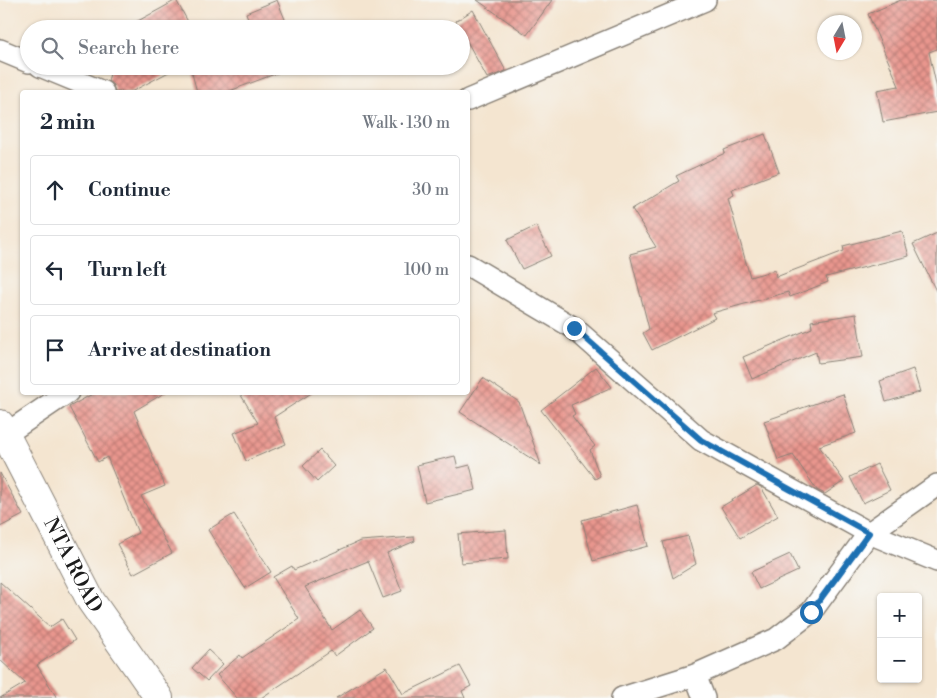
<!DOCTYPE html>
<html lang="en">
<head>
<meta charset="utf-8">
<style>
	body { margin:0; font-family:"Libre Bodoni",serif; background:#f6f6f7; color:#1f2937 }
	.controls { position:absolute; right:15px; bottom:15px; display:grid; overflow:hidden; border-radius:5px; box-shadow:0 1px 4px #0004 }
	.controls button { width:45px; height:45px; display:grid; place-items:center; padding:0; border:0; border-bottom:1px solid #e0e1e3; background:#fff; color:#1f2937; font:25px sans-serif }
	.compass { position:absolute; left:817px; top:15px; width:45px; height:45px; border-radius:50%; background:#fff; box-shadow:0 1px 4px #0004; rotate:190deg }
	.stop { position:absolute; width:15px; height:15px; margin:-11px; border:4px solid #1f6fb2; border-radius:50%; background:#fff }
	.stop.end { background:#1f6fb2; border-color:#fff; box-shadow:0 1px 5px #0008 }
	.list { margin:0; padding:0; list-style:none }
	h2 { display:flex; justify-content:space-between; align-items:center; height:65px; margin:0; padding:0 20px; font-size:21px }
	h2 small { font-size:16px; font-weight:400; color:#747a83 }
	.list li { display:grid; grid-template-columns:32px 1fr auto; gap:15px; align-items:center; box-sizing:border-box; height:70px; margin:0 10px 10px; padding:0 10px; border:1px solid #e0e1e3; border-radius:5px }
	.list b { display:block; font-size:19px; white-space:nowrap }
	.list em { font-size:16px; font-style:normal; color:#747a83 }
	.icon { flex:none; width:28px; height:28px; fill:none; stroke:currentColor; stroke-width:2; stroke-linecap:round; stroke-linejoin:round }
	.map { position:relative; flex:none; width:937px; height:698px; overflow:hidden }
	.search { position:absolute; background:#fff; box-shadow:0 1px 4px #0004; left:20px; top:20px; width:450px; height:55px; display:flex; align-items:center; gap:12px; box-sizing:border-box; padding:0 18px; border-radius:28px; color:#747a83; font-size:19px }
	.panel { position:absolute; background:#fff; box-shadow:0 1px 4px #0004; left:20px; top:90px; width:450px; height:305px; border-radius:5px }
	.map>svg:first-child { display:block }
	.building { fill:url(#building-cross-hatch) }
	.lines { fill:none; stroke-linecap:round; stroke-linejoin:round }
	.street-casing { stroke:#888076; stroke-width:24 }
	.secondary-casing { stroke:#888076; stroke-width:30 }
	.street { stroke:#fff; stroke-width:21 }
	.secondary { stroke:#fff; stroke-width:28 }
	.route { stroke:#1f6fb2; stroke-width:6 }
	.labels { text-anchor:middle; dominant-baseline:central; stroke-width:4.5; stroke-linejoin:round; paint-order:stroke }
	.street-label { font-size:20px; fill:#1c1c1c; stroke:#f6f6f2 }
</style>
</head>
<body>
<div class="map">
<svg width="937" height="698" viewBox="0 0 937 698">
	<defs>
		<pattern id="building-cross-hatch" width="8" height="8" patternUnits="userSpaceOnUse" patternTransform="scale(1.25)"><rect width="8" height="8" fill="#e9968e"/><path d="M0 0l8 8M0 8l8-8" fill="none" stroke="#bc7a73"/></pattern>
	</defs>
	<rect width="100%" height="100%" fill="#f6f6f2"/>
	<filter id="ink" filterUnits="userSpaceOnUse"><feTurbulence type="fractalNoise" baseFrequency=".02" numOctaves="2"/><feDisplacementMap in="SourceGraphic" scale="10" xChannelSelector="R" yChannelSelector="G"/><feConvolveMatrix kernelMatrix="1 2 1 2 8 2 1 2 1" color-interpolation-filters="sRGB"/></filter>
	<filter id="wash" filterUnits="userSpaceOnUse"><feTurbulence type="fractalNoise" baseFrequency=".0096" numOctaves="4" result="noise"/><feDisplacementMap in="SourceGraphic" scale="20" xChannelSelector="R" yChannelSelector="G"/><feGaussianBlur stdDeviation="1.12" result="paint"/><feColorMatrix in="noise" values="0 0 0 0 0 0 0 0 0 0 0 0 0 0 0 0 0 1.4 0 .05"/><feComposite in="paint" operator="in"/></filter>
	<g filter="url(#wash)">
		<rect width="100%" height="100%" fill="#f4e5d0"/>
		<g id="blocks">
			<path class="building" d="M176,0L192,29H123L162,8Z
				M277,0L289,29H252L246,13Z
				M477,0H552L527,35Z
				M901,0H937V49L929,52L937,89V112L883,122L877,90L899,86L868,14Z
				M473,10L506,71L487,78L456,21Z
				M112,66H180L131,92H115L113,85L108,81Z
				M190,66H296L227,92H197Z
				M765,134L779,172L732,190L734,195L728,198L750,277L775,270L776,277L844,251L843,246L902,231L909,256L826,277L828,282L790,297L788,292L712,313L715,318L652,350L643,333L649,329L630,254L656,247L632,209L679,181L676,176L725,153L724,150Z
				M536,226L551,256L522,269L507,240Z
				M937,233V293L913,244Z
				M856,314L863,357L818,363L816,352L752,379L743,357L812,328L811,321Z
				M596,367L612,387L571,405L575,414L572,416L595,446L590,450L600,476L595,479L541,410Z
				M913,369L920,392L886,402L880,381Z
				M483,378L519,402L541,465L460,412Z
				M96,392H166L134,411L165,486L141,496L172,553L133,574L117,544L138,533L107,457L98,462L69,407Z
				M239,392H313L274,417L286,444L246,461L234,433L258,423Z
				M843,394L856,433L819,446L844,481L825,494L817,490L793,455L778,460L764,421Z
				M320,450L334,466L317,482L303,466Z
				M455,456L458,468L470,465L476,490L425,502L417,465Z
				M877,464L890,490L863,503L850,477Z
				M0,473L23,515L0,527Z
				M757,485L761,487L778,516L740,538L721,507Z
				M637,505L648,546L593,561L582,520Z
				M234,514L271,572L245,588L208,530Z
				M506,530L508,559L461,563L458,534Z
				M688,536L696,564L673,578L663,542Z
				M414,537L415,541L387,553L402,591L383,598L368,561L305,587L332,630L360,610L373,628L335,656L331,651L261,698H237L217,675L240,655L242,658L299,619L273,577L292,566L294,570L360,541Z
				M790,554L798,571L759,589L751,572Z
				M0,582L50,627L62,619L75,640L37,665L57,698H0L25,683L0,660Z
				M208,650L223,664L207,681L192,668Z
				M460,666L471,686L462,691L465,698H336L387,667L403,694Z"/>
		</g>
	</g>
	<g filter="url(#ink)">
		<use href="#blocks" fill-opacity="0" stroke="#888076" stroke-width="1"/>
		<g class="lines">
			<g class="street-casing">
				<path id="street" d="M0,50L29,62
					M40,66L103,92
					M468,100L705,0
					M468,265L574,328L701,440L869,533L937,561
					M0,438L68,392
					M695,675L704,698
					M622,698L695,675L776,639L811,612L869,533L937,485"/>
			</g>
			<g class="secondary-casing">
				<g id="secondary">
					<path id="s1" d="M0,424L91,601L159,698"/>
				</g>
			</g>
			<use href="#street" class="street"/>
			<use href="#secondary" class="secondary"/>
		</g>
	</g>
	<g class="lines" filter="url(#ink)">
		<path class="route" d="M574,328L701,440L869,533L811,612"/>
	</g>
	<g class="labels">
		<g class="street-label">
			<text stroke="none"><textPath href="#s1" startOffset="159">NTA ROAD</textPath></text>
		</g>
	</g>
</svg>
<div class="controls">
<button>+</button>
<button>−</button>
</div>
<svg class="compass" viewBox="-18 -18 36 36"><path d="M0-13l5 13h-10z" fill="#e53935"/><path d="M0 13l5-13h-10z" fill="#747a83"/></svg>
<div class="stop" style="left:811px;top:612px"></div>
<div class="stop end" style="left:574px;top:328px"></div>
<div class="search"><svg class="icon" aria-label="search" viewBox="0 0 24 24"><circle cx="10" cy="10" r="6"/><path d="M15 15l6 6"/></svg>Search here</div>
<section class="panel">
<h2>2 min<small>Walk · 130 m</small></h2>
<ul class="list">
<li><svg class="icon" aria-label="ahead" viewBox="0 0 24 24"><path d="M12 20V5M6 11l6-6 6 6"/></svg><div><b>Continue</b></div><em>30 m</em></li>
<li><svg class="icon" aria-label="left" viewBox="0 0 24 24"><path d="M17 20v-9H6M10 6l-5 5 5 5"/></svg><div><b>Turn left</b></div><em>100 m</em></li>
<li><svg class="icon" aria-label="arrive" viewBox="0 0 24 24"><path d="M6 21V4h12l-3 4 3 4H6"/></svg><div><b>Arrive at destination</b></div></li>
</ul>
</section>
</div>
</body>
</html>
